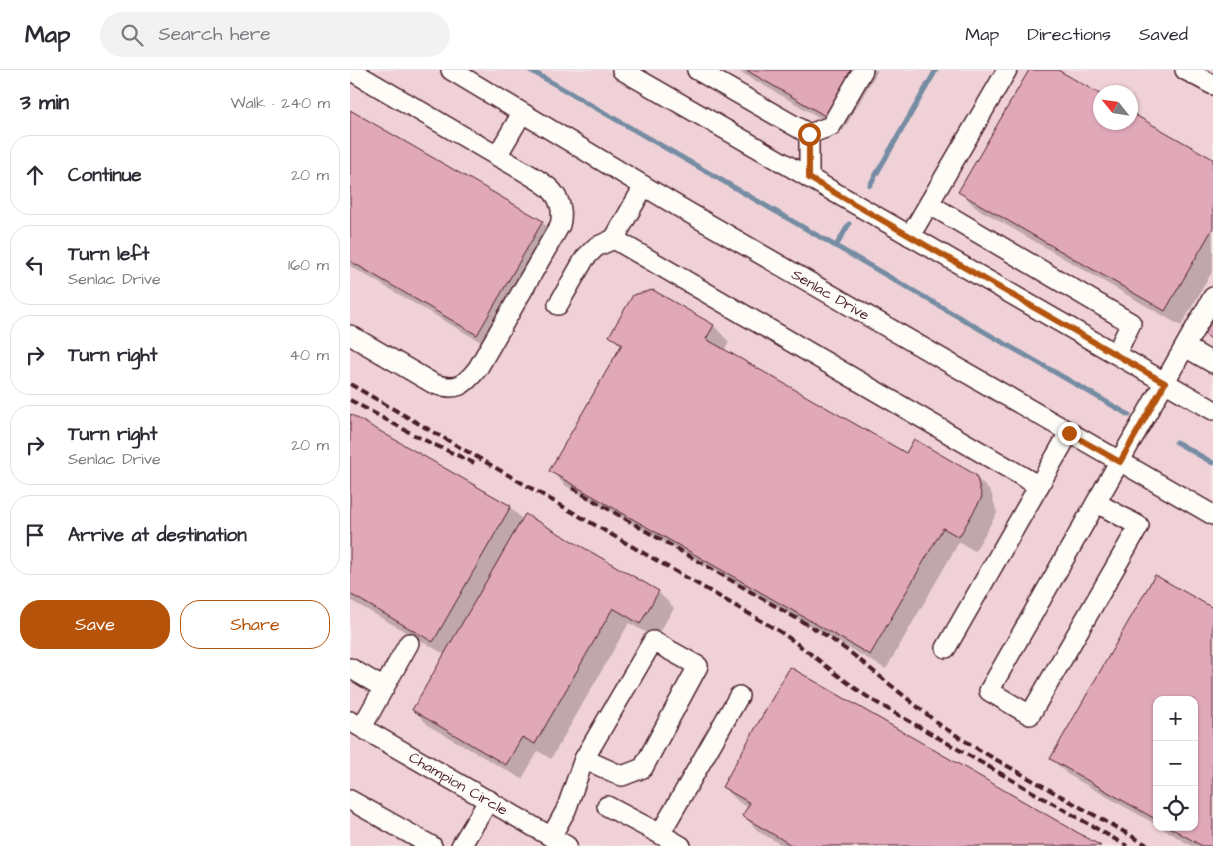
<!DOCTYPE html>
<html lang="en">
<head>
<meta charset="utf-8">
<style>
	body { margin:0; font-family:"Architects Daughter",sans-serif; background:#f2f2f3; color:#2b2b33 }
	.controls { position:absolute; right:15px; bottom:15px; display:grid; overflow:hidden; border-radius:10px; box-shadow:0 1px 4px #0004 }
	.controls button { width:45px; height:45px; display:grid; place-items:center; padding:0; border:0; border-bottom:1px solid #e1e1e2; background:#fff; color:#2b2b33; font:25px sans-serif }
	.compass { position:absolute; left:743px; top:15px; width:45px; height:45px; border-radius:50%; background:#fff; box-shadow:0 1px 4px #0004; rotate:300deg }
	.stop { position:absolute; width:15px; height:15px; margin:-11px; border:4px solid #b45309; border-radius:50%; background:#fff }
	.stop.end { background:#b45309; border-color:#fff; box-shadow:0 1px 5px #0008 }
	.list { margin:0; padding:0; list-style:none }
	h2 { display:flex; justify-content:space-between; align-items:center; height:65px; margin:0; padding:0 20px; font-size:21px }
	h2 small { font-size:16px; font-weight:400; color:#7c7c81 }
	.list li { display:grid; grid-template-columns:32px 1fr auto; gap:15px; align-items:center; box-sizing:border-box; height:80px; margin:0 10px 10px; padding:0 10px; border:1px solid #e1e1e2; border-radius:20px }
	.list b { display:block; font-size:19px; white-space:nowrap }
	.list p { margin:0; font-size:16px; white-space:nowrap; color:#7c7c81 }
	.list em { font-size:16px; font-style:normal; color:#7c7c81 }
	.actions { display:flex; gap:10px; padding:15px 20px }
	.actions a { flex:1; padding:11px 0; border:1px solid #b45309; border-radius:20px; text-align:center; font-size:18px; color:#b45309 }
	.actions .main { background:#b45309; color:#fff }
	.icon { flex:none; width:28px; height:28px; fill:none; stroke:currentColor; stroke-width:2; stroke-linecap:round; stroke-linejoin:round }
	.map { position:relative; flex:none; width:863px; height:776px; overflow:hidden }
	header { display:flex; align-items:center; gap:30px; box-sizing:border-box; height:70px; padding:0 25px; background:#fff; border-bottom:1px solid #e1e1e2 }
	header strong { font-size:24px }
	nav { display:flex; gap:28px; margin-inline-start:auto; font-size:18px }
	.search { width:350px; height:45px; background:#f2f2f3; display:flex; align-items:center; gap:12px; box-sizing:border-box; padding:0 18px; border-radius:28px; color:#7c7c81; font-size:19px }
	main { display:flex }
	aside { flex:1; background:#fff }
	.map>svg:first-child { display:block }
	.built { fill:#efd1d7; fill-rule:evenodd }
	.shadow { fill:#0003 }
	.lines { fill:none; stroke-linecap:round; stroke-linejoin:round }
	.stream { stroke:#748ca2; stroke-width:5 }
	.building { fill:#e1a8b9; stroke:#4a1f2b }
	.minor-casing { stroke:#4a1f2b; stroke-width:22 }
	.minor { stroke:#fdfcf7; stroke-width:19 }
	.rail { stroke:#4a1f2b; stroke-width:4; stroke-dasharray:8 4; stroke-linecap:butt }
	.route { stroke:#b45309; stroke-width:6 }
	.labels { text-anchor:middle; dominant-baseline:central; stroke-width:4; stroke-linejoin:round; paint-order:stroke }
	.street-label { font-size:15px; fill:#4a1f2b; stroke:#fdfcf7 }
</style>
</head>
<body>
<header>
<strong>Map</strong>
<div class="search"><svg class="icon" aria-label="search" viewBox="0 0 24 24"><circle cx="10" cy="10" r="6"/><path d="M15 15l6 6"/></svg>Search here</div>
<nav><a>Map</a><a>Directions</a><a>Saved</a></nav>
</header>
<main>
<aside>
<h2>3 min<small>Walk · 240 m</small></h2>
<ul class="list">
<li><svg class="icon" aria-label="ahead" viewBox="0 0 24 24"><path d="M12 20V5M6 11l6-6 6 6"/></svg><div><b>Continue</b></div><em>20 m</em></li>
<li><svg class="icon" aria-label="left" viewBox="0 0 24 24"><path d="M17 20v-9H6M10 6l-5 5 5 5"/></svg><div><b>Turn left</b><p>Senlac Drive</p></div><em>160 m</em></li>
<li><svg class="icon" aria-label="right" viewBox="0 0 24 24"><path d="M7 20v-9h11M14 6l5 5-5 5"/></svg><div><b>Turn right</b></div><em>40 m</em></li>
<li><svg class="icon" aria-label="right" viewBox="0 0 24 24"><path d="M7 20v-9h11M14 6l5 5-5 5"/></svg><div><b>Turn right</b><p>Senlac Drive</p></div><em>20 m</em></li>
<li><svg class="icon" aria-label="arrive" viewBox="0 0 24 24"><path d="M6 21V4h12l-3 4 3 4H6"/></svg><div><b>Arrive at destination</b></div></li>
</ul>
<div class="actions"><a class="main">Save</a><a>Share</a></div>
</aside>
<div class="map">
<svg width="863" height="776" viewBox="0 0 863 776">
	<rect width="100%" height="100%" fill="#f5e3e4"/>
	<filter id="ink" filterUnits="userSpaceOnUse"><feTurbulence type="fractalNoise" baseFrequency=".02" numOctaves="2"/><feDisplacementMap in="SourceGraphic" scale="10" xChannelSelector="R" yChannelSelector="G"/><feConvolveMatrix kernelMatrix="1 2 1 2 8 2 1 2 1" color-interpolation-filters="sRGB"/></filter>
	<g filter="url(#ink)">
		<path class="built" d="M0,0H863V776H0ZM750,22H780V52H750ZM807,630H844V757H807Z"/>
		<path class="shadow" d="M387,0H528L493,61Z
			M680,0H706L750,26V52L863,91V200L831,256L625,137L610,121Z
			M0,41L192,152L208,168L143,279L0,196Z
			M303,221L364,256L379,272L374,281L556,385L625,406L641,422L647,443L625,481L609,472L536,599L216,416L201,401L272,277L261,266Z
			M0,346L160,437L173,450L308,522L324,538L306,568L279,553L201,689L188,681L172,709L79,656L64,640L96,585L0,530Z
			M863,539V776H842L810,757H844V630H807V755L717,704L701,688Z
			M373,717L749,776H434L409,762L394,746L399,738L389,732Z"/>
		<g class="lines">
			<path class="stream" d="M180,0L779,345
				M520,115L586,0
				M486,176L499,154
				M826,372L863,393"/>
		</g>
		<path class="building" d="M396,0H504L477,47Z
			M679,0H708L750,24V52H780V42L863,89V158L815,241L608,122Z
			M0,40L193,151L127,265L0,191Z
			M303,220L364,255L356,269L556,383L564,369L626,405L632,427L609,467L593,458L520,585L199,401L272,274L259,266L283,225Z
			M863,249V270L854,264Z
			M0,344L161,436L83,572L0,524Z
			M175,444L309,521L290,554L263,538L185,674L172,667L156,695L62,640Z
			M805,505L863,538V776H852L819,757H844V630H807V750L700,689Z
			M440,597L751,776H443L392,746L400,733L372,717Z"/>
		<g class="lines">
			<g class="minor-casing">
				<g id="minor">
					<path d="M0,0L147,86"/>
					<path id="s1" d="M101,0L329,137L863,445"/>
					<path d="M272,0L863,340"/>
					<path d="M347,0L459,64L481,56L513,0"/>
					<path d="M835,0L863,15"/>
					<path d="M459,64V108"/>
					<path d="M294,116L264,169L689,416"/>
					<path d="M579,134L781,253L766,284"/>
					<path d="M560,166L657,0"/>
					<path d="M208,235L235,188L246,177L264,169"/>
					<path d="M0,265L84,314C107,321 114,316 128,298L210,155C213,144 211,131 203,122C197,113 159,93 147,86L172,43"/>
					<path d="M835,277L863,293"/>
					<path d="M747,433L789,456L680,645L639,621L863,227"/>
					<path d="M596,578L719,363"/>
					<path d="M0,598L34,618"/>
					<path id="s2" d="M0,651L217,776"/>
					<path d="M12,657L59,573"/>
					<path d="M0,730L82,776"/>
					<path d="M257,736L310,764"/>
					<path d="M201,767L216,740L234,689L303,571L348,596L293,698L272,706L234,689"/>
					<path d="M111,776L139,730"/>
					<path d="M331,776L310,764L389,626"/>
				</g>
			</g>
			<use href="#minor" class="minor"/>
			<path class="rail" d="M0,314L429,561C462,583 491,610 524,631L777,776
				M0,330L68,367L124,393
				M222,418L477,566L501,583L590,655L631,681L799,776"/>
		</g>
	</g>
	<g class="lines" filter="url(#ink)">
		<path class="route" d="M459,64V108L815,313L770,392L719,363"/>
	</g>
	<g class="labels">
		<g class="street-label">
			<text stroke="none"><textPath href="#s1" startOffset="441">Senlac Drive</textPath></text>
			<text stroke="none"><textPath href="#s2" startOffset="125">Champion Circle</textPath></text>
		</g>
	</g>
</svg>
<div class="controls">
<button>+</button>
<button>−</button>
<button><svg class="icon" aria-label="locate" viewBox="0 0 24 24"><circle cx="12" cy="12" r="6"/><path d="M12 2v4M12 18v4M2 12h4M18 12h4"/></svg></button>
</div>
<svg class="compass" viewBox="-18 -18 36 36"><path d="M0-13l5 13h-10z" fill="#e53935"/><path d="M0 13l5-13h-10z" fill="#7c7c81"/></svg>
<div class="stop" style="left:459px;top:64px"></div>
<div class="stop end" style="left:719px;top:363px"></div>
</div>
</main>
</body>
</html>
